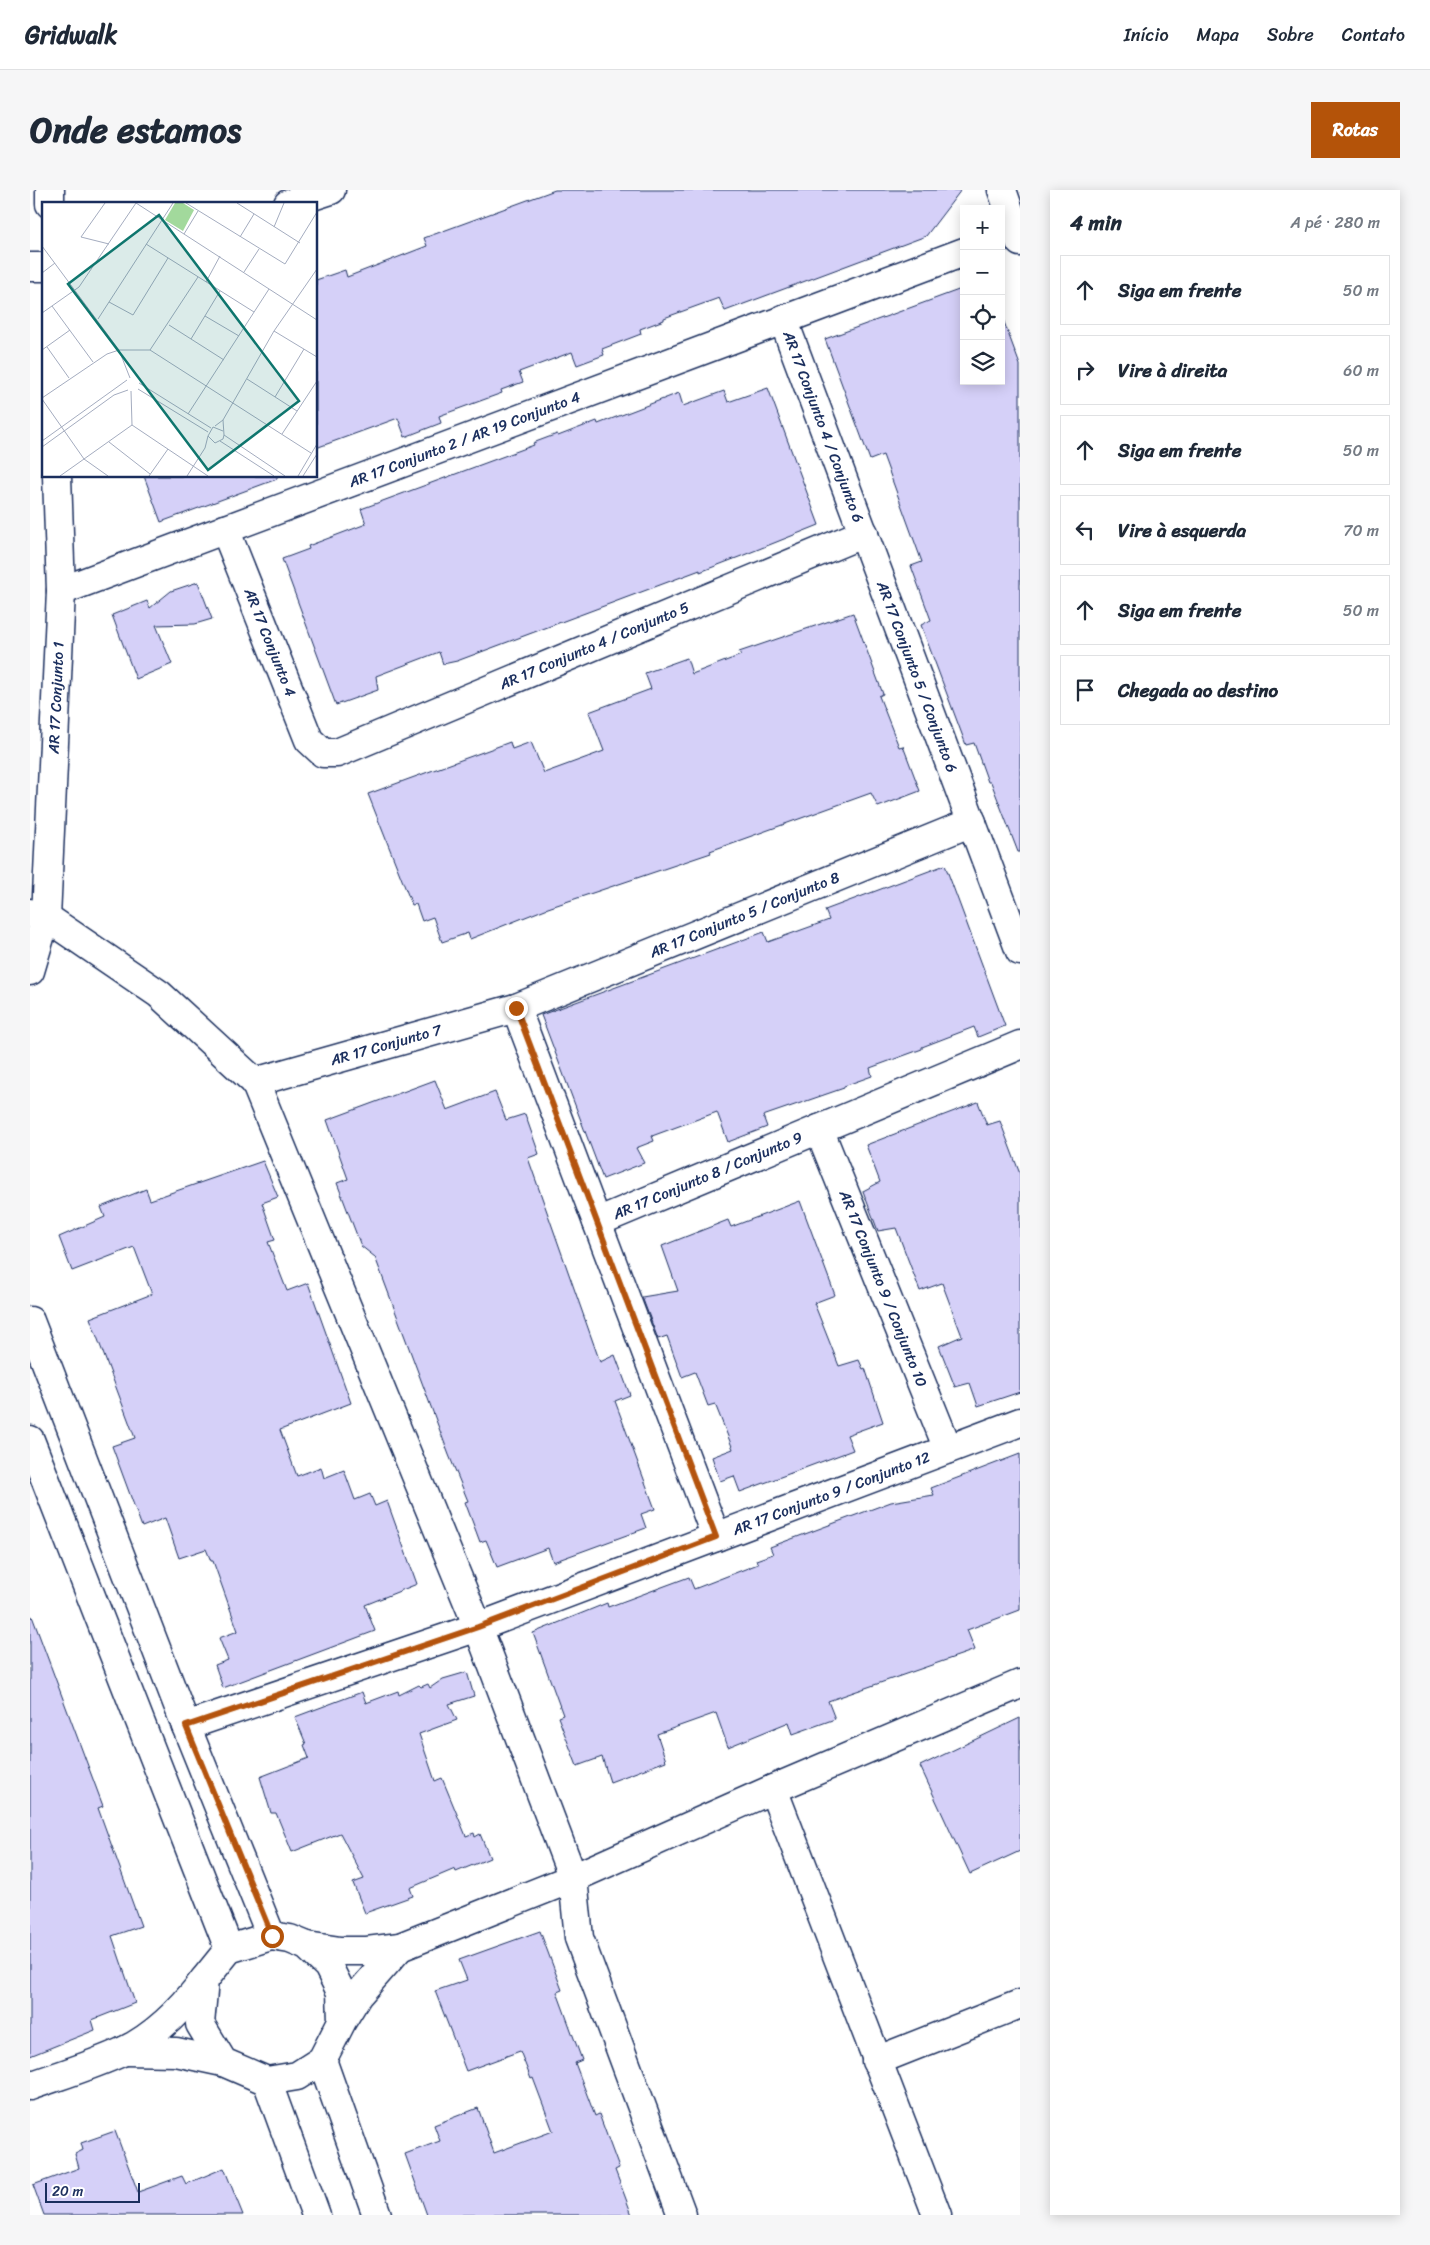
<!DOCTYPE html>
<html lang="pt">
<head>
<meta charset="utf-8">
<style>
	body { margin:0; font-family:Sriracha,sans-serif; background:#f6f6f7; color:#1f2937 }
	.controls { position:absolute; right:15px; top:15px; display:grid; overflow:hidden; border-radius:0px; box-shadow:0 2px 12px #0003 }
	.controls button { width:45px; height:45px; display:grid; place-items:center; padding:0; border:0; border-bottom:1px solid #e0e1e3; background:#fff; color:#1f2937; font:25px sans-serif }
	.scale { position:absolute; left:15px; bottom:12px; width:95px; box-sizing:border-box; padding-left:5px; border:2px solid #1b2f5e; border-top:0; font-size:14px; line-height:18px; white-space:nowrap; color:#1b2f5e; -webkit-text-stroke:4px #fff; paint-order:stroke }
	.stop { position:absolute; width:15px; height:15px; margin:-11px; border:4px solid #b45309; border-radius:50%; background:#fff }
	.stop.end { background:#b45309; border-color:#fff; box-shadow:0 1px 5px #0008 }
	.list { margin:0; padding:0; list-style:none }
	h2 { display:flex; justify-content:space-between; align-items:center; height:65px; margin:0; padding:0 20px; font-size:21px }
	h2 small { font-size:16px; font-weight:400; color:#747a83 }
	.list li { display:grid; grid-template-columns:32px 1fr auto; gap:15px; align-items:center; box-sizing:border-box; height:70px; margin:0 10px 10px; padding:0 10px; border:1px solid #e0e1e3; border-radius:0px }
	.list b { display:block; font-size:19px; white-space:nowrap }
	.list em { font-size:16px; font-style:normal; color:#747a83 }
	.icon { flex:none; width:28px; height:28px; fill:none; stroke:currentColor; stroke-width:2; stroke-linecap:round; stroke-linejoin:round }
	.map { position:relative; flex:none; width:990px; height:2025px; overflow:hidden; border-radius:0px }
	header { display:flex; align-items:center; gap:30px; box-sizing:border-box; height:70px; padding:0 25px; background:#fff; border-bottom:1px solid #e0e1e3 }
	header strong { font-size:24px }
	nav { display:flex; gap:28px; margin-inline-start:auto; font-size:18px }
	.intro { display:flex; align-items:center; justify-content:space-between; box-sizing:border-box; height:120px; padding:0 30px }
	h1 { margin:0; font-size:35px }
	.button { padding:12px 22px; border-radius:0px; background:#b45309; color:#fff; font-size:18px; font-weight:700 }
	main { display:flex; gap:30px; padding:0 30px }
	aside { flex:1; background:#fff; border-radius:0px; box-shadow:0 2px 12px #0003 }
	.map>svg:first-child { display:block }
	.building { fill:#d5d0f8; stroke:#1b2f5e }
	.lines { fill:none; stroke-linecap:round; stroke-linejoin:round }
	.minor-casing { stroke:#1b2f5e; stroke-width:31 }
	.minor { stroke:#fff; stroke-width:28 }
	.route { stroke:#b45309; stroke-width:6 }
	.labels { text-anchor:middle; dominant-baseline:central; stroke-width:4.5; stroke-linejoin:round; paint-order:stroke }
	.street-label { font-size:15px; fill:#1b2f5e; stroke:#fff }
	.inset-road { fill:none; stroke:#a4acbf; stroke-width:1 }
	.view { fill:#0f766e; fill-opacity:0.15; stroke:#0f766e; stroke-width:2.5 }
	.inset-edge { fill:none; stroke:#1b2f5e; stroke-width:2.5 }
</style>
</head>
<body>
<header>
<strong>Gridwalk</strong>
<nav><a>Início</a><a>Mapa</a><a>Sobre</a><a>Contato</a></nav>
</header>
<div class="intro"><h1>Onde estamos</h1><a class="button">Rotas</a></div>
<main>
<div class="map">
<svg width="990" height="2025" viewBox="0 0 990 2025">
	<rect width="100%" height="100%" fill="#fff"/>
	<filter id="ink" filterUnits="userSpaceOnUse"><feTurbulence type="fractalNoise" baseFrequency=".02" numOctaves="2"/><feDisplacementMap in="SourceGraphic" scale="10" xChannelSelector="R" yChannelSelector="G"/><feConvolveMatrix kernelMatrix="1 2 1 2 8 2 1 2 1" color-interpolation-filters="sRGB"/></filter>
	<g filter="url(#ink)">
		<path class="building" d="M525,0H931L896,46L695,121L689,108L634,128V130L610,139L611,144L572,159L574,165L547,175L542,162L489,182L493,192L471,200L472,203L409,226L411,233L375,247L368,228L286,258V90L315,80L317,87L397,56L394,48Z
			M934,98V191H971V124L990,175V662H988L961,592H958L944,553L936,555L891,435L901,430L881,376L892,372L853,265L840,270L795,149Z
			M738,198L789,335L709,367L670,382V380L427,471L413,474L409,462L346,486L348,500L306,515L252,369L279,359L278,356L336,334L331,319L504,255L503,253L527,244L528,246L567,231L568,234L649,203L653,216L694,201L698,212Z
			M114,286H247V289L131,332Z
			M168,392L182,429L165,434L126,435L142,474L106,489L82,425L117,411L120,418L141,401Z
			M823,423L853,504L849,506L869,557L873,556L890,601L848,617L841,603L680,661L681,663L518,718L440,749L438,743L412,752L403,727L392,731L386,714L382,715L338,604L480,552L482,559L501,552L514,583L574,561L559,522L621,499L615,483L657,468L662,484L711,465L709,462Z
			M915,675L975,836L948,847L944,837L892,857V859L840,878L842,886L814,896V898L733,926L737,937L698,952L687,922L622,946L624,951L606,958L614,973L573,989L511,825L734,742L738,752L799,730L795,720Z
			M405,890L417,920L465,902L476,930L495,924L509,964L498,968L570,1172L585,1165L600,1205L585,1211L625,1319L611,1324L616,1338L523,1372L518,1358L467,1377L456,1350L450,1352L435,1312L438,1311L419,1265L345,1067L331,1056L307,993L318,989L297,930Z
			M948,912L957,935L970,931L990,984V1202L948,1216L940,1193L925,1197L909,1156L932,1146L912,1093L890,1101L866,1038L848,1041L833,1001L850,992L836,955Z
			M233,971L248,1007L232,1013L245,1050L238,1052L257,1101L278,1093L321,1213L250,1240L267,1286L291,1277L294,1288L314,1280L325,1310L340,1304L345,1316L357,1311L387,1394L335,1415L345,1441L193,1498L185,1475L198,1470L189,1448L208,1441L183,1371H181L176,1359L149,1368L135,1328L112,1337L82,1256L105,1248L60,1128L122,1104L104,1057L42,1081L29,1047L75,1027L71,1017L116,999L120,1010Z
			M770,1011L805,1105L784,1113L809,1176L829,1170L833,1179L835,1178L853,1232L817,1245L823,1260L710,1302L704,1286L690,1291L682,1267L703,1259L685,1214L678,1216L665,1182L652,1187L637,1146L628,1149L612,1107L648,1101L632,1056L698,1030L701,1037Z
			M990,1264V1420L937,1440L945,1460L798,1511L805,1529L763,1544L759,1532L698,1557L686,1523L627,1544L636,1571L580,1592L572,1567L547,1576L528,1527L533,1525L503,1443L577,1413L578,1417L659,1387L664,1399L728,1374L726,1370L743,1364L740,1357L861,1312L904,1305L901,1298Z
			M0,1426H2L73,1616L68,1618L111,1736L82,1746L105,1813L62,1830L65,1840L0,1866Z
			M437,1482L444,1506L419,1514L427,1530L389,1544L405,1591L412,1588L436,1646L444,1643L445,1647L450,1644L460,1668L426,1682L425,1679L380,1698L383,1706L335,1723L323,1693L334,1689L310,1643L262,1662L246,1623H241L230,1587L279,1568L274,1555L276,1554L265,1527L332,1502L336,1513L368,1501L369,1505L389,1495L391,1497L398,1494L400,1498L413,1489Z
			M990,1528V1661L940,1684L890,1576Z
			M510,1741L532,1800L527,1802L552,1870L545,1873L565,1926L569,1924L589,1978L585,1980L602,2025H397L375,1964L410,1951L404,1935L448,1918L464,1963L523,1941L503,1888L501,1889L490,1861L436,1881L405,1801L437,1790L429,1770Z
			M85,1941L108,2002L152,1986L156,1994L194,1978L213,2025H14L3,1995L49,1978L45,1964L53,1960L51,1953Z"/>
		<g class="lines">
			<g class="minor-casing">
				<g id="minor">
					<path d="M20,0V14"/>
					<path d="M972,0L990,52"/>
					<path d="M258,14L301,0"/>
					<path d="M0,77H14"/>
					<path id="s1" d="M753,129L990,761"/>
					<path id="s2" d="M195,339L279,550L293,563H307L834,343"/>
					<path id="s3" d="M31,401L934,62"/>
					<path d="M0,723L16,727L129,804L225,892L448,1437L543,1688L549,1748L652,2025"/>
					<path id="s4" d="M0,781L16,727L31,401L27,286"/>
					<path d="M486,818L686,1347"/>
					<path id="s5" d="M225,892L486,818L942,632"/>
					<path id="s6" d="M789,939L918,1259"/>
					<path id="s7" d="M567,1032L990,855"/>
					<path d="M0,1131L156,1536L241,1746"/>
					<path d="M0,1250L199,1759"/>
					<path id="s8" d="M156,1536L448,1437L990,1232"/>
					<path d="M743,1599L907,2025"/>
					<path d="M277,1756L310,1761H337L370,1757L543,1688L743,1599L990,1494"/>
					<path d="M312,1831L311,1802L298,1776L277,1756L260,1749L241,1746L199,1759L174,1790L170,1834L193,1872L237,1891L267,1886L292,1870L312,1831L328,1805L370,1757"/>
					<path d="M94,1861L146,1862L193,1872"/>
					<path d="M292,1870L347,2025"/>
					<path d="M846,1871L990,1814"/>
					<path d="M237,1891L286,2025"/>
					<path d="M0,1896C31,1885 64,1875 94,1861C127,1845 152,1819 174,1790"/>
				</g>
			</g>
			<use href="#minor" class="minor"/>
		</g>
	</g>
	<g class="lines" filter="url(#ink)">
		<path class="route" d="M242,1746L156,1536L448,1437L686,1347L486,818"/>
	</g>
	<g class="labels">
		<g class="street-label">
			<text stroke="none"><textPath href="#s1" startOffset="115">AR 17 Conjunto 4 / Conjunto 6</textPath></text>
			<text stroke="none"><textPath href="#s3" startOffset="431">AR 17 Conjunto 2 / AR 19 Conjunto 4</textPath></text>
			<text stroke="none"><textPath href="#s2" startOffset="122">AR 17 Conjunto 4</textPath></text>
			<text stroke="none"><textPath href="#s2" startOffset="539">AR 17 Conjunto 4 / Conjunto 5</textPath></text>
			<text stroke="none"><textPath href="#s1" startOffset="382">AR 17 Conjunto 5 / Conjunto 6</textPath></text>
			<text stroke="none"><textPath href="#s4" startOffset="276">AR 17 Conjunto 1</textPath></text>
			<text stroke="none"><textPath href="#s5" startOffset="518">AR 17 Conjunto 5 / Conjunto 8</textPath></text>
			<text stroke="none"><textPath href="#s5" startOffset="136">AR 17 Conjunto 7</textPath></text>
			<text stroke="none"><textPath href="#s7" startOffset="120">AR 17 Conjunto 8 / Conjunto 9</textPath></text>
			<text stroke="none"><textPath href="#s6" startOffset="172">AR 17 Conjunto 9 / Conjunto 10</textPath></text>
			<text stroke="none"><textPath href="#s8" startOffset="686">AR 17 Conjunto 9 / Conjunto 12</textPath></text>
		</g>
	</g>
	<g transform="translate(12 12)">
		<rect width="275" height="275" fill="#fff"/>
		<path d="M133,1H141L152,8L141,29L123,18Z" fill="#a2d99c"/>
		<path class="inset-road" d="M63,1L39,35L67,42M94,1L275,118M144,1L243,62L275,10M195,1L258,41M232,25L242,1M142,32L156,9M198,35L212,12M104,42L212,110M0,44L77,148L88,176M202,70L217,47M0,71L13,61M164,80L178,54M67,100L91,113L126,56M10,104L51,160M0,111L37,85L94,1M163,114L197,134M56,117L131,1M127,123L182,158M232,129L275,155M149,137L178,89M5,145L27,176M0,148L28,128M108,148L156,75M205,177L255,209M97,181L169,226M96,187L166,230M89,189L90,223M233,195L262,147M0,196L65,152L77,148H108L269,251M0,197L42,257L66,274M146,212L227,87M90,223L166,274M173,224L181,218L232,129L275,67M181,229L171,225L166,234L173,241L181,237L182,233L181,218M240,232L275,179M182,233L243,274M0,239L85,178M178,239L232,274M67,240L108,272M0,245L72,193L86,188M18,274L90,223M107,274L126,247M145,274L163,246L166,234M256,274L275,242M261,274L275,252"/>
		<path class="view" d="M117,13L257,199L166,268L26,82Z"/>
		<rect width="275" height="275" class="inset-edge"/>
	</g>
</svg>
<div class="controls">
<button>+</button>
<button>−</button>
<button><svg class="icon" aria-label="locate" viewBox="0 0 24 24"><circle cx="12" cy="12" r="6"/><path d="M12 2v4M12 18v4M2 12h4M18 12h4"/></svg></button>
<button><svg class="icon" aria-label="layers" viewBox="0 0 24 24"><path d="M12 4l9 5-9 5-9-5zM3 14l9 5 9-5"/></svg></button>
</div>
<div class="scale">20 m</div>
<div class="stop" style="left:242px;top:1746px"></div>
<div class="stop end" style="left:486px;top:818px"></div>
</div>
<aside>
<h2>4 min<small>A pé · 280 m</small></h2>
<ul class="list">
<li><svg class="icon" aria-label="ahead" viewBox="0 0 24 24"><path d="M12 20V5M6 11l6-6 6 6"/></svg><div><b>Siga em frente</b></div><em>50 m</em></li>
<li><svg class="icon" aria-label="right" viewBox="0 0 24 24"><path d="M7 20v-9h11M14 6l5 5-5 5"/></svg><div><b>Vire à direita</b></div><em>60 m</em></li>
<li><svg class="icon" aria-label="ahead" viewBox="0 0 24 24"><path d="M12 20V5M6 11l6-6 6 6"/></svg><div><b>Siga em frente</b></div><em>50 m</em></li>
<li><svg class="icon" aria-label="left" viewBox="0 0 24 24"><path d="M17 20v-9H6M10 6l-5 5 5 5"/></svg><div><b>Vire à esquerda</b></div><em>70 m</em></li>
<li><svg class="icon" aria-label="ahead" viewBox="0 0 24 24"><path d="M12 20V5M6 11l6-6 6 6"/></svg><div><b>Siga em frente</b></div><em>50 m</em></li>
<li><svg class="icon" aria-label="arrive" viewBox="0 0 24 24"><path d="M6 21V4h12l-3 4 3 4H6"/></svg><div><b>Chegada ao destino</b></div></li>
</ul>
</aside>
</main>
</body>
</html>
